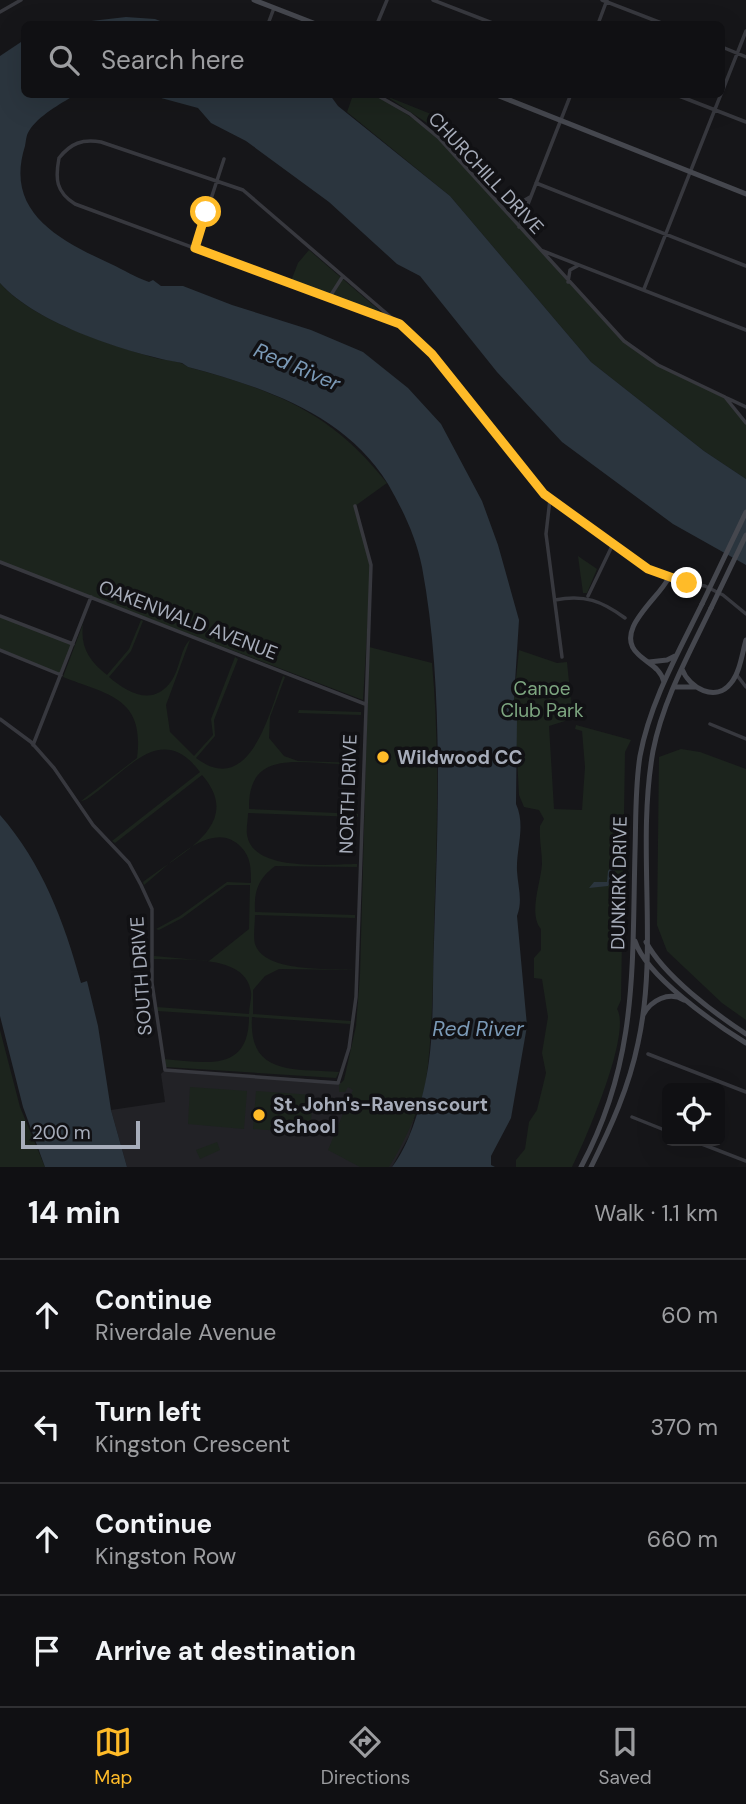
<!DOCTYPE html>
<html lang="en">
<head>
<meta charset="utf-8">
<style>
	body { margin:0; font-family:"DM Sans",sans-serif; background:#19191c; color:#f1f3f6 }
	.controls { position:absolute; right:21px; bottom:21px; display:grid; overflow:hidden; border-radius:10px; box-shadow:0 7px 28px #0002 }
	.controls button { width:63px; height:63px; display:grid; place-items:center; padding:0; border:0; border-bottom:2px solid #303033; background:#101013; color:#f1f3f6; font:35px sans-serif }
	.scale { position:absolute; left:21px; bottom:18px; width:119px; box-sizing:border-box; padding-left:7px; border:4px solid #a7adba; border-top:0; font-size:19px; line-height:24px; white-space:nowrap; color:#a7adba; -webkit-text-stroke:5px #111114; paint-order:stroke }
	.stop { position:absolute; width:21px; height:21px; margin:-16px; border:5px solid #ffbb28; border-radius:50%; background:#fff }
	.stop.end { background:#ffbb28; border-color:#fff; box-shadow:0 2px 7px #0008 }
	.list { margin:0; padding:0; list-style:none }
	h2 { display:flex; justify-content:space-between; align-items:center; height:91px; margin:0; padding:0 28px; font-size:30px }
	h2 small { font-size:23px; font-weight:400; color:#9c9da0 }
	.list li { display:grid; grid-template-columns:46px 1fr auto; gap:21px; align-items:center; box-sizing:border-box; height:112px; padding:0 28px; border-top:2px solid #303033 }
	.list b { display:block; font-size:26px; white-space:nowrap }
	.list p { margin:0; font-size:23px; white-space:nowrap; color:#9c9da0 }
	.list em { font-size:23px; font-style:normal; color:#9c9da0 }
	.icon { flex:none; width:38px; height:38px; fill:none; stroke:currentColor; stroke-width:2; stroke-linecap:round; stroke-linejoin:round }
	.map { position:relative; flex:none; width:746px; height:1167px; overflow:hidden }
	.search { position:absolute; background:#101013; box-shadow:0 7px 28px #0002; left:21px; right:21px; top:21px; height:77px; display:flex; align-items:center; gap:18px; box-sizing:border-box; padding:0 24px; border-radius:10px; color:#9c9da0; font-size:26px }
	.sheet { height:539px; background:#101013 }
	nav { display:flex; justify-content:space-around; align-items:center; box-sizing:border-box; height:98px; border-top:2px solid #303033; background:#101013; font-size:19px; color:#9c9da0 }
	nav a { display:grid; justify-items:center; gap:4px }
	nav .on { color:#ffbb28 }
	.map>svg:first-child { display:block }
	.built { fill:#222226 }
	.green { fill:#1c241d }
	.water { fill:#2b353e }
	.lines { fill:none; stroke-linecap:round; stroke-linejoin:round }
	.street { stroke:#37383e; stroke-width:3.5 }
	.secondary { stroke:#45474e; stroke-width:5 }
	.secondary-bridge { stroke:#45474e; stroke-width:5 }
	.route { stroke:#ffbb28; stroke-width:9 }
	.poi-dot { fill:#ffbb28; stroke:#111114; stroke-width:2.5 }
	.labels { text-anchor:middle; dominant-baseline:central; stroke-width:7; stroke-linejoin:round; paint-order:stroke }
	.street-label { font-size:19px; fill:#a7adba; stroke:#111114 }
	.park-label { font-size:19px; fill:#7da680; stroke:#111114 }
	.poi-label { font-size:19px; font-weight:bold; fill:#a7adba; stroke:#111114; text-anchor:start }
	.water-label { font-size:21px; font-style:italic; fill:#7b9ab7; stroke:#111114 }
</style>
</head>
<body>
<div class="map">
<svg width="746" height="1167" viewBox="0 0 746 1167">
	<rect width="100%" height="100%" fill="#161619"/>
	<path class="built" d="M165,1070L337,1081L414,1119L409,1136L392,1167H127L111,1110L165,1102L161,1074Z"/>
	<path class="green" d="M375,94L428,128L613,330L658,365L725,397L746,423V479L704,451L591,362L450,196L347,112L353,95Z
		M386,96L431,114L427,123Z
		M309,250L380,311L379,314L291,281L298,263Z
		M0,283C32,320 105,343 152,357C164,361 178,359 188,367C273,390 331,411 387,483L355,506L371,565L363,700L0,562Z
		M578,556L597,569L587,593H583Z
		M0,616L73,644L61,675L0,650Z
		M141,620L143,621L131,651L109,677C129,694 154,707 172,680C180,668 181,647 190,640L166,705L170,732L194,756L213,735L211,719L235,657L238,659L214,720L215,736L196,758C250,799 270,711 283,676L285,677L270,717L269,738L284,756L298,761L360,763C355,765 347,765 340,764C296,763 248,750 249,809L358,814V817L248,813C248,820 246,829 247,835C253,873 329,864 357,864V867L275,866C258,879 254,891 255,912L355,915V918L255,915C255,923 253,936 255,944C264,973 329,968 354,970L279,969L265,976L253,990V1014L351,1021L350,1024L252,1017C248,1077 296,1068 339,1072L336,1078L166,1067L163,1059C204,1062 249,1074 249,1017L157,1011V1007L249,1014C249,1007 252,998 251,992C246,953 182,961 154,959V956L209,961L249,929L250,885H227L182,918L159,930L156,929L180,916L227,882L251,883C251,869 251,857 241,847C212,816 167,867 144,885L143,882C179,854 246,825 202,775L115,843L112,841L200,772C164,724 132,764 98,791C92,795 86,801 81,801L137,758C145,698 109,695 63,677L83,624C80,647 89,661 107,675L129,649Z
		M369,647L432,663C440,750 437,839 434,926C433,977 433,1030 426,1081C422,1105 403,1145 389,1167H360L328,1150L353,1090L348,1087L345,1092H339V1085L344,1080L356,1026L360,975Z
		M519,650L557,663L567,662L572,711L565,721L549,726L554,809L582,810L585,767L582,731L575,729L576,725L631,740L625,752L621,1000L617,1009C632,1033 585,1141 572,1167H516V1160L525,1149L529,1122L537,1110L546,1073L542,1053L548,1017L542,979L534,978V958L541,950V929C528,914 541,882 542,864C542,851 539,839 540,826L544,819L539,810L524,807L519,795L514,698Z
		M299,710L361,712V715L298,713Z
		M681,749L700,752L746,769V1020L722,1003L667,951L657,925L659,757Z
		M0,1030L20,1107L45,1167H0Z
		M190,1087L247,1091L244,1129L188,1124Z
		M256,1091L313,1095L310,1133L253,1129Z
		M217,1142L220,1150L200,1159L196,1150Z"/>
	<path class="water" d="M126,17L155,19L168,24H65Z
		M24,40V94L75,95C60,104 38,116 29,131C26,135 26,142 25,146C4,212 59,240 111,264C124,270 135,277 149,282L153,280L161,286H183L232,305L311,330L363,352L408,388L441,424L482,501L498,545L519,620L514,698L517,718L516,804C526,826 516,848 517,871C518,888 523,900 517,916L527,1026L511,1118L491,1156V1165L495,1167H392C409,1145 419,1111 425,1084C435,1039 432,988 434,942C438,822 444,684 422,567C416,537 403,510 388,484C345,414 263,387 188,367L182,363C130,354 36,324 0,283V56Z
		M150,95H330L338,106L450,196L591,362L704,451L746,479V565L673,524L562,442L497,372L420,276L397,264L329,202L246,141L211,123L198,108Z
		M0,815C42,863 64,921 81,983L87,981L98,1026L111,1110L127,1167H45L23,1107L0,1016Z
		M612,867L615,872L608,886L589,888L594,882H607L608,871Z"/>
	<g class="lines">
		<path class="street" d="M433,0L495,24
			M602,0L664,24
			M0,12L21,0
			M268,24L274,8
			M377,24L387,0
			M598,24L607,0
			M722,47L746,57
			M722,92L746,31
			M375,94L410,114L439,138L624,341L658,365L725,397L746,423
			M674,94L746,122
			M536,183L746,266
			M499,203L516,205L530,197
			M519,227L571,94
			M195,248L224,159
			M543,251L746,330
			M568,282L570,270L579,265
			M644,289L721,94
			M329,298L343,276
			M400,324L75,204C56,192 55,179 59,158C71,143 82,139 101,142L243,190L429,350L543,494L648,569L677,581L705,586L723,595L746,614
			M727,398L746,407
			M550,499L546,534L562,657
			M0,562L365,704
			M588,596L613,544
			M555,600C584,594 602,601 625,618
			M0,616L73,644
			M0,650L61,675
			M736,674L746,687
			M0,719L31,742L54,768L93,825L129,863L141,885L152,909V983L165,1070L338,1083L349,1048L356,997L371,565L355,506
			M710,724L746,739
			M33,745L91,597
			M648,1054L746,1092
			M632,1117L667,1131
			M694,1141L746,1161"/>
		<path class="secondary" d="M254,0L316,24
			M494,94L746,194
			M649,662L667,660L675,656
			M682,669C689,688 716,703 731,683C740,672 742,654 746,640
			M664,682C660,667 648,664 638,654C613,631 658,599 668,579
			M674,687H695
			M635,941C646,976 715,1024 746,1043
			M646,942C664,976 714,1013 746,1034
			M643,1015C651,1000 669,991 684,1000
			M581,1167C638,1061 632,967 635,852C636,820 635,787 640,756C650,702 678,653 702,604
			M591,1167C611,1127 629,1087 638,1043C659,948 636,847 653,751C663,700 689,654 711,608"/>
		<path class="secondary-bridge" d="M702,604L746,512
			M711,608L746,535"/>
	</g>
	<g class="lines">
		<path class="route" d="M206,212L195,248L400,324L432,354L544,494L648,569L687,583"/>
	</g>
	<g class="poi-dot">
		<circle cx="383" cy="757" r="7"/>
		<circle cx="259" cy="1115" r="7"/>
	</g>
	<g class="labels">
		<g class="street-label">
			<text transform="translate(486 173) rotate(47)">CHURCHILL DRIVE</text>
			<text transform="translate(188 620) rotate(21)">OAKENWALD AVENUE</text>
			<text transform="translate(348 794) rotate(-88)">NORTH DRIVE</text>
			<text transform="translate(619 883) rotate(-89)">DUNKIRK DRIVE</text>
			<text transform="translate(141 976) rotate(-94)">SOUTH DRIVE</text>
		</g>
		<g class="park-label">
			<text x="542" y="688">Canoe<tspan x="542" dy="22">Club Park</tspan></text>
		</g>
		<g class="poi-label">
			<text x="397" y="757">Wildwood CC</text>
			<text x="273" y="1104">St. John's-Ravenscourt<tspan x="273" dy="22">School</tspan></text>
		</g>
		<g class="water-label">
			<text transform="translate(297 367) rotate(23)">Red River</text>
			<text x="478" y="1029">Red River</text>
		</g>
	</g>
</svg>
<div class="controls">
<button><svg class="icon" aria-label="locate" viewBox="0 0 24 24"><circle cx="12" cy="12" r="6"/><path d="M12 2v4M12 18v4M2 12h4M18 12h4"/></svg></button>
</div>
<div class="scale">200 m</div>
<div class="stop" style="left:206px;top:212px"></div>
<div class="stop end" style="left:687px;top:583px"></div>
<div class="search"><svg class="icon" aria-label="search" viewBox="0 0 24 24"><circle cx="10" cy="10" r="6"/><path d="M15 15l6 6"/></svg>Search here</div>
</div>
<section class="sheet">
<h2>14 min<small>Walk · 1.1 km</small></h2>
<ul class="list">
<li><svg class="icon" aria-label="ahead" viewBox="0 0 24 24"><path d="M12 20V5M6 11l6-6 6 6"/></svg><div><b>Continue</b><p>Riverdale Avenue</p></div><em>60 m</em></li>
<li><svg class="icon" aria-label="left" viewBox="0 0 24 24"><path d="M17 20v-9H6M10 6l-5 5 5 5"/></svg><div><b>Turn left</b><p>Kingston Crescent</p></div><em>370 m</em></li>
<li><svg class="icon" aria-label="ahead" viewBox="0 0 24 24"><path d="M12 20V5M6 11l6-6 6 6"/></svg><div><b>Continue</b><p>Kingston Row</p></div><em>660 m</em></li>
<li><svg class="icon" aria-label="arrive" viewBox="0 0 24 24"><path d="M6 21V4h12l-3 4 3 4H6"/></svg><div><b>Arrive at destination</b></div></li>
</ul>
</section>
<nav>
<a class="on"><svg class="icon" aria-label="map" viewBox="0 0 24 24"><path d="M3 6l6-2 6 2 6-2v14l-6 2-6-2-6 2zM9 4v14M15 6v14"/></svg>Map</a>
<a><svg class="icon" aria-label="directions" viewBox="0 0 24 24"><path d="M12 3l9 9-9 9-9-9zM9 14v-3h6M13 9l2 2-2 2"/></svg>Directions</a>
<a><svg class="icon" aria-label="saved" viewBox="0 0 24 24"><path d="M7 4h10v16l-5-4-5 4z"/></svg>Saved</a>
</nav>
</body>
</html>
